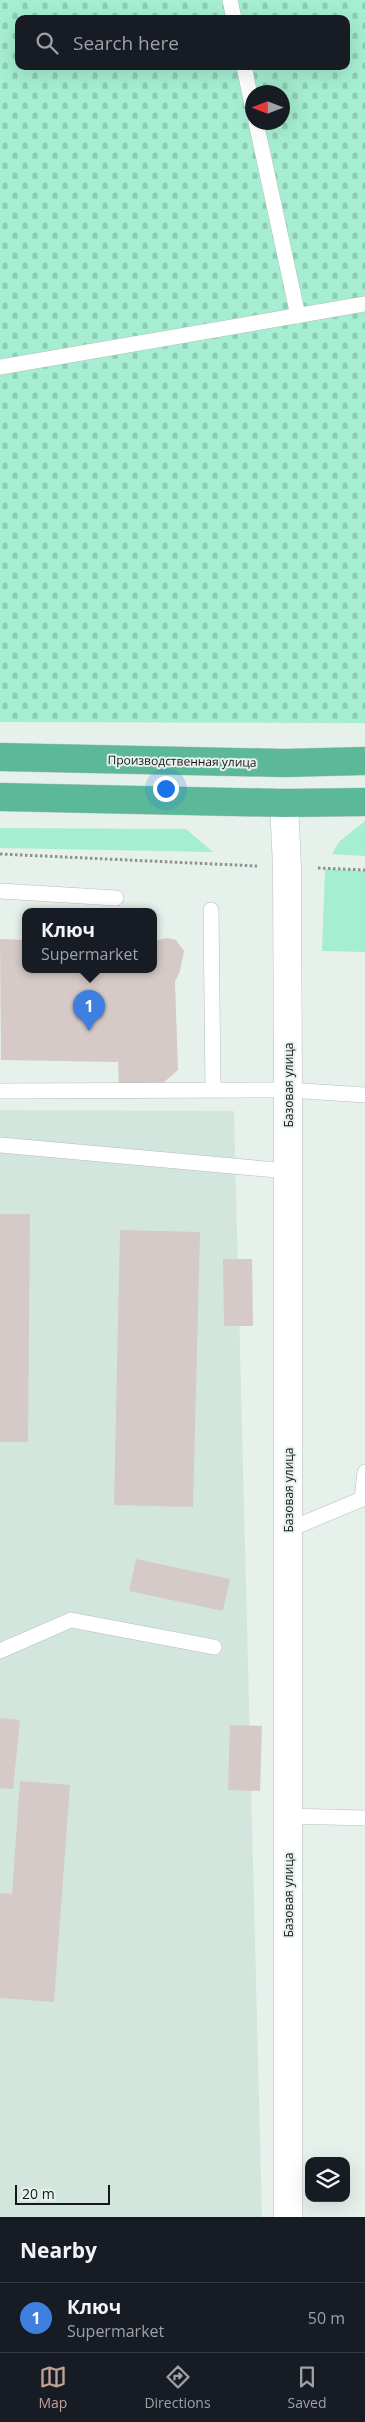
<!DOCTYPE html>
<html lang="en">
<head>
<meta charset="utf-8">
<style>
	body { margin:0; font-family:"Open Sans",sans-serif; background:#242831; color:#f1f3f6 }
	.controls { position:absolute; right:15px; bottom:15px; display:grid; overflow:hidden; border-radius:10px; box-shadow:0 5px 20px #0002 }
	.controls button { width:45px; height:45px; display:grid; place-items:center; padding:0; border:0; border-bottom:1px solid #363941; background:#171b24; color:#f1f3f6; font:25px sans-serif }
	.compass { position:absolute; left:245px; top:85px; width:45px; height:45px; border-radius:50%; background:#171b24; box-shadow:0 5px 20px #0002; rotate:270deg }
	.scale { position:absolute; left:15px; bottom:12px; width:95px; box-sizing:border-box; padding-left:5px; border:2px solid #151917; border-top:0; font-size:14px; line-height:18px; white-space:nowrap; color:#151917; -webkit-text-stroke:4px #e6f1ec; paint-order:stroke }
	.you { position:absolute; left:165px; top:788px; width:18px; height:18px; margin:-12px; border:4px solid #fff; border-radius:50%; background:#1a73e8; box-shadow:0 0 0 8px #1a73e833 }
	.badge { display:grid; place-items:center; width:32px; height:32px; border-radius:50%; background:#c2a297; color:#fff; font-size:16px; font-weight:700 }
	.pin { position:absolute; translate:-50% -41px; filter:drop-shadow(0 1px 2px #0008) }
	.pin::after { content:''; position:absolute; top:26px; width:18px; height:15px; background:inherit; clip-path:polygon(0 0,100% 0,50% 100%) }
	.popup { position:absolute; left:22px; top:908px; width:135px; height:65px; box-sizing:border-box; display:grid; place-content:center; border-radius:10px; background:#171b24; filter:drop-shadow(0 1px 4px #0005); font-size:16px; white-space:nowrap; color:#9ea1a6 }
	.popup b { font-size:19px; color:#f1f3f6 }
	.popup::after { content:''; position:absolute; left:50%; top:100%; margin-left:-10px; border:10px solid transparent; border-top-color:#171b24 }
	.list { margin:0; padding:0; list-style:none }
	h2 { display:flex; justify-content:space-between; align-items:center; height:65px; margin:0; padding:0 20px; font-size:21px }
	h2 small { font-size:16px; font-weight:400; color:#9ea1a6 }
	.list li { display:grid; grid-template-columns:32px 1fr auto; gap:15px; align-items:center; box-sizing:border-box; height:70px; padding:0 20px; border-top:1px solid #363941 }
	.list b { display:block; font-size:19px; white-space:nowrap }
	.list p { margin:0; font-size:16px; white-space:nowrap; color:#9ea1a6 }
	.list em { font-size:16px; font-style:normal; color:#9ea1a6 }
	.icon { flex:none; width:28px; height:28px; fill:none; stroke:currentColor; stroke-width:2; stroke-linecap:round; stroke-linejoin:round }
	.map { position:relative; flex:none; width:365px; height:2217px; overflow:hidden }
	.search { position:absolute; background:#171b24; box-shadow:0 5px 20px #0002; left:15px; right:15px; top:15px; height:55px; display:flex; align-items:center; gap:12px; box-sizing:border-box; padding:0 18px; border-radius:10px; color:#9ea1a6; font-size:19px }
	.sheet { height:135px; background:#171b24 }
	nav { display:flex; justify-content:space-around; align-items:center; box-sizing:border-box; height:70px; border-top:1px solid #363941; background:#171b24; font-size:14px; color:#9ea1a6 }
	nav a { display:grid; justify-items:center; gap:2px }
	nav .on { color:#c2a297 }
	.map>svg:first-child { display:block }
	.built { fill:#d3e6de }
	.green { fill:#a5eed2 }
	.cemetery { fill:url(#cemetery-stones); fill-rule:evenodd }
	.building { fill:#d5cac7 }
	.lines { fill:none; stroke-linecap:round; stroke-linejoin:round }
	.lane-casing { stroke:#b5bfbb; stroke-width:16 }
	.street-casing { stroke:#b5bfbb; stroke-width:29 }
	.highway-casing { stroke:#ccc; stroke-width:29 }
	.path { stroke:#8b938f; stroke-width:3; stroke-dasharray:2.5 2.5; stroke-linecap:butt }
	.lane { stroke:#fff; stroke-width:15 }
	.street { stroke:#fff; stroke-width:28 }
	.highway { stroke:#5bb898; stroke-width:28 }
	.labels { text-anchor:middle; dominant-baseline:central; stroke-width:4; stroke-linejoin:round; paint-order:stroke }
	.street-label { font-size:12px; fill:#151917; stroke:#e6f1ec }
</style>
</head>
<body>
<div class="map">
<svg width="365" height="2217" viewBox="0 0 365 2217">
	<defs>
		<pattern id="cemetery-stones" width="16" height="16" patternUnits="userSpaceOnUse" patternTransform="scale(1.25)"><rect width="16" height="16" fill="#a5eed2"/><path d="M2 7V4a2 2 0 0 1 4 0v3zM10 15v-3a2 2 0 0 1 4 0v3z" fill="#8dccb4"/></pattern>
	</defs>
	<rect width="100%" height="100%" fill="#e6f1ec"/>
	<path class="built" d="M0,1110L234,1111L262,2217H0Z"/>
	<path class="green" d="M365,821V856L332,854L339,842Z
		M0,828L186,829L213,852L0,848Z
		M325,869L365,871V952L322,951Z"/>
	<path class="cemetery" d="M0,0H365V723L0,722ZM19,19H346V66H19ZM252,92H282V122H252Z"/>
	<path class="building" d="M167,938L176,940L184,951L180,971L175,982L178,1070L155,1090L119,1089L118,1062L1,1060L0,939L25,940V970H153V941Z
		M0,1214H30L28,1442H0Z
		M120,1230L200,1232L193,1507L114,1505Z
		M223,1259H252L253,1326H224Z
		M136,1559L230,1579L223,1611L129,1591Z
		M0,1718L20,1720L13,1789L0,1788Z
		M230,1725L262,1726L260,1791L228,1790Z
		M20,1781L70,1785L54,2002L0,1998V1893L12,1894Z"/>
	<g class="lines">
		<g class="lane-casing">
			<path id="lane" d="M230,0L234,19
				M244,66L252,105
				M256,122L298,316
				M0,367L365,304
				M0,891L116,898
				M211,910L213,1089
				M0,1091L288,1090L365,1095
				M0,1145L288,1171
				M288,1530L362,1499L365,1472
				M0,1651L71,1620L214,1647
				M288,1816L365,1818"/>
		</g>
		<g class="street-casing">
			<path id="street" d="M284,803L287,867L288,1090V2217"/>
		</g>
		<g class="highway-casing">
			<path id="highway" d="M0,757L284,763L365,761
				M0,797L284,803L365,802"/>
		</g>
		<path class="path" d="M0,854L257,866
			M318,868L365,870"/>
		<use href="#lane" class="lane"/>
		<use href="#street" class="street"/>
		<use href="#highway" class="highway"/>
	</g>
	<g class="labels">
		<g class="street-label">
			<text transform="translate(182 761) rotate(1)">Производственная улица</text>
			<text transform="translate(288 1085) rotate(-90)">Базовая улица</text>
			<text transform="translate(288 1490) rotate(-90)">Базовая улица</text>
			<text transform="translate(288 1895) rotate(-90)">Базовая улица</text>
		</g>
	</g>
</svg>
<div class="controls">
<button><svg class="icon" aria-label="layers" viewBox="0 0 24 24"><path d="M12 4l9 5-9 5-9-5zM3 14l9 5 9-5"/></svg></button>
</div>
<svg class="compass" viewBox="-18 -18 36 36"><path d="M0-13l5 13h-10z" fill="#e53935"/><path d="M0 13l5-13h-10z" fill="#9ea1a6"/></svg>
<div class="scale">20 m</div>
<div class="you"></div>
<div class="pin badge" style="left:89px;top:1031px;background:#3f7fe0">1</div>
<div class="popup"><b>Ключ</b>Supermarket</div>
<div class="search"><svg class="icon" aria-label="search" viewBox="0 0 24 24"><circle cx="10" cy="10" r="6"/><path d="M15 15l6 6"/></svg>Search here</div>
</div>
<section class="sheet">
<h2>Nearby<small></small></h2>
<ul class="list">
<li><span class="badge" style="background:#3f7fe0">1</span><div><b>Ключ</b><p>Supermarket</p></div><em>50 m</em></li>
</ul>
</section>
<nav>
<a class="on"><svg class="icon" aria-label="map" viewBox="0 0 24 24"><path d="M3 6l6-2 6 2 6-2v14l-6 2-6-2-6 2zM9 4v14M15 6v14"/></svg>Map</a>
<a><svg class="icon" aria-label="directions" viewBox="0 0 24 24"><path d="M12 3l9 9-9 9-9-9zM9 14v-3h6M13 9l2 2-2 2"/></svg>Directions</a>
<a><svg class="icon" aria-label="saved" viewBox="0 0 24 24"><path d="M7 4h10v16l-5-4-5 4z"/></svg>Saved</a>
</nav>
</body>
</html>
